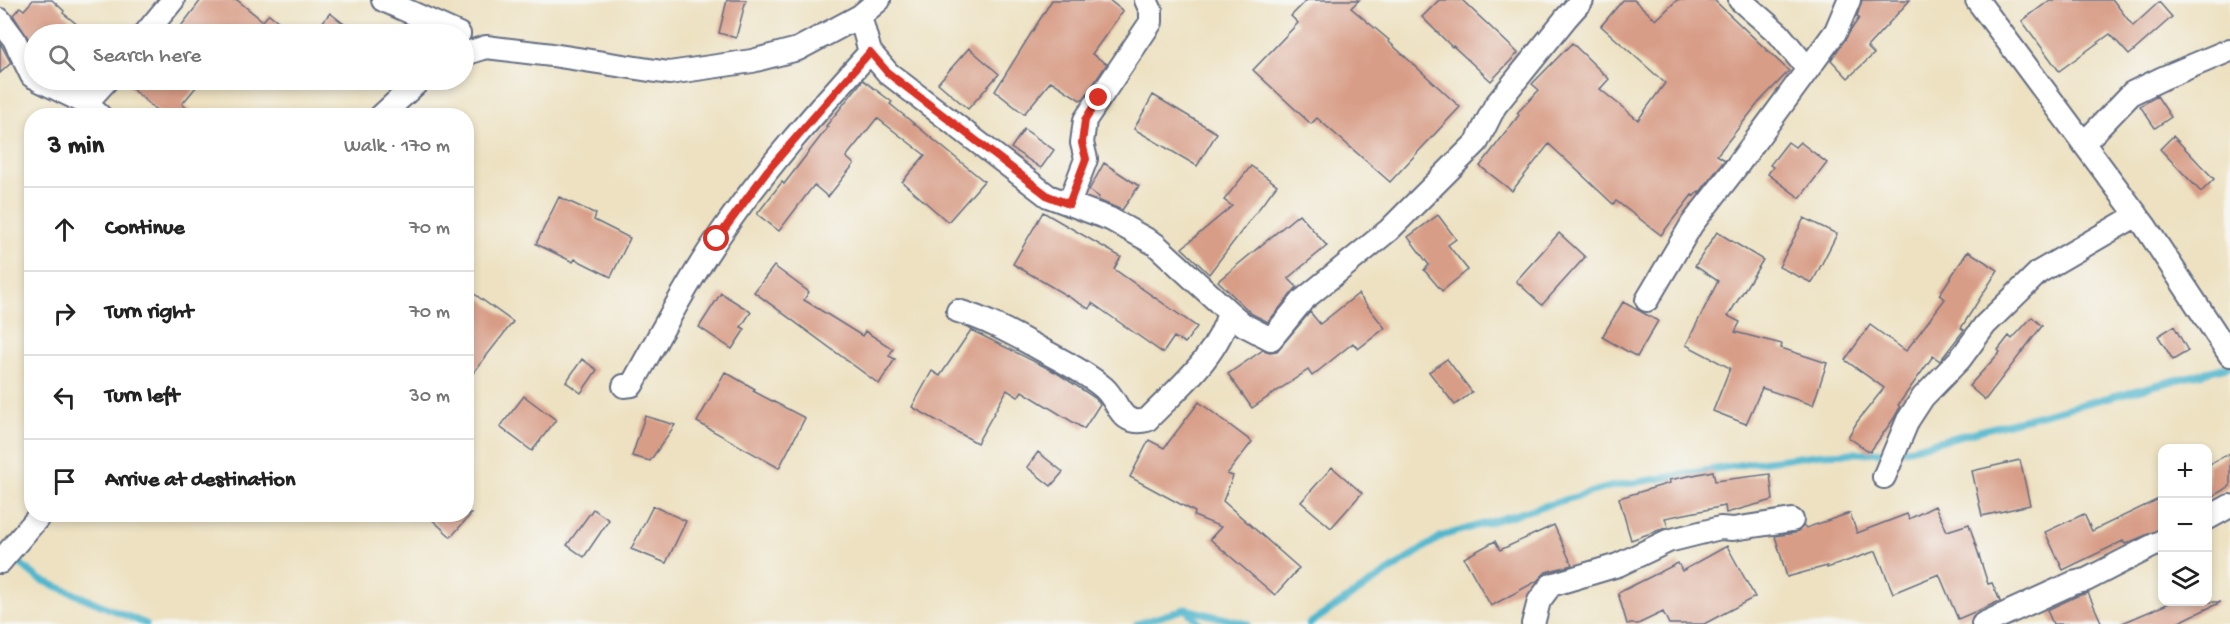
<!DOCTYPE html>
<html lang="en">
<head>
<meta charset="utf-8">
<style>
	body { margin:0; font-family:"Gochi Hand",sans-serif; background:#f2f2f2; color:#222 }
	.controls { position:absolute; right:18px; bottom:18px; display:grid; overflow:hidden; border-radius:12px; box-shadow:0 3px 9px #0003 }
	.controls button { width:54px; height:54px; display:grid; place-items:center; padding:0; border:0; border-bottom:2px solid #e0e0e0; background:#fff; color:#222; font:30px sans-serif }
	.stop { position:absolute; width:18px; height:18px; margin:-14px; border:4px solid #d93025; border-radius:50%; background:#fff }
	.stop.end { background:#d93025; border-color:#fff; box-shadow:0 2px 6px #0008 }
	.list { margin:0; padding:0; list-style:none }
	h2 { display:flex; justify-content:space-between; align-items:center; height:78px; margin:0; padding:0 24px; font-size:26px }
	h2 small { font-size:20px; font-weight:400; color:#767676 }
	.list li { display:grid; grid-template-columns:39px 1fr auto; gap:18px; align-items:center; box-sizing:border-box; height:84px; padding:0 24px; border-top:2px solid #e0e0e0 }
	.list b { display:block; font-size:22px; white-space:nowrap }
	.list em { font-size:20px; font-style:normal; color:#767676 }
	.icon { flex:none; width:33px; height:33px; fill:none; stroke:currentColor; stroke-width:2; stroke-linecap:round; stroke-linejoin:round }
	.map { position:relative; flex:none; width:2230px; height:624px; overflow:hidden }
	.search { position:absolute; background:#fff; box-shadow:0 3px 9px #0003; left:24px; top:24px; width:450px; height:66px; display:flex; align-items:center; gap:15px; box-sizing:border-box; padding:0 21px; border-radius:33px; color:#767676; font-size:22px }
	.panel { position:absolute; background:#fff; box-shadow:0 3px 9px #0003; left:24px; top:108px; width:450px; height:414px; border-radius:24px }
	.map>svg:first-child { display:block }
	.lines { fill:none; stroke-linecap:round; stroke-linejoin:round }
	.stream { stroke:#4fb6cd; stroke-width:7 }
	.building { fill:#d89d87 }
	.minor-casing { stroke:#646d81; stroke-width:26 }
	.minor { stroke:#fff; stroke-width:22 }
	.route { stroke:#d93025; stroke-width:8 }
</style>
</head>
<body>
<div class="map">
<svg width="2230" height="624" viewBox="0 0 2230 624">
	<rect width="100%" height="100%" fill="#f6f6f2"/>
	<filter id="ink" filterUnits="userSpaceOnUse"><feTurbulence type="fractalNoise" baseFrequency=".0167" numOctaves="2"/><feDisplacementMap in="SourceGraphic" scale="12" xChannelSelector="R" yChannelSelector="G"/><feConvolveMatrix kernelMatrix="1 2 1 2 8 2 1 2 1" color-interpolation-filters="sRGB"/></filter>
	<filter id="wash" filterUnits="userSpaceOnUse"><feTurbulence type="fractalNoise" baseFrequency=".008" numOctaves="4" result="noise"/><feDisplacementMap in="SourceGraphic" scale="24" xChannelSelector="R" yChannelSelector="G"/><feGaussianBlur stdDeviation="1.35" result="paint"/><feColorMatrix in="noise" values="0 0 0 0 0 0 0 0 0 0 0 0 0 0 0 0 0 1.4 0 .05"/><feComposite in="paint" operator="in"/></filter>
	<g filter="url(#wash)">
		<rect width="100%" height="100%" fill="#ede1c1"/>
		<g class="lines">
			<path class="stream" d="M1901,451L2230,366
				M10,555L39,579L146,624
				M1185,609L1200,624
				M1137,624L1185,609L1247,624
				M1309,624L1442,536L1609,487L1751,463L1823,454L1890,452"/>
		</g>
		<g id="blocks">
			<path class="building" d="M33,0H52L64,11L63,13L89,34H34V39L31,43L13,15L20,7L24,10Z
				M201,0H237L263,21L269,14L294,34H175Z
				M727,0H746L736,38L719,33Z
				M1052,0H1109L1123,11L1092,54L1107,64L1084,98L1080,100L1051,81L1024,114L995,91Z
				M1307,0H1359L1351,8L1389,40L1388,41L1460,107L1390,182L1317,118L1311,124L1253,70L1298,23L1291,16Z
				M1439,0H1462L1518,53L1491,81L1453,46L1452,47L1422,17Z
				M1623,0H1634L1656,20L1677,0H1714L1789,71L1760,101L1717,155L1725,160L1724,161L1700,192L1699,191L1694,196L1692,195L1661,235L1616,201L1613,204L1549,144L1512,191L1480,166L1519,115L1517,113L1539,90L1532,84L1572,43L1609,79L1600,89L1638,120L1665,83L1601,26Z
				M1862,0H1910L1867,47L1874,54L1848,78L1831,60L1859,18L1857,16Z
				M2050,0H2113L2133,26L2159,2L2172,17L2129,55L2110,34L2059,71L2022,21Z
				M330,13L357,34H313Z
				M0,43L11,63L0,73Z
				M969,48L999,74L968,109L938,83Z
				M122,80H202L182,104L196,116H163Z
				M863,80L892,102L890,104L984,181L948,222L902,182L925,155L877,118L846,157L854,164L828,197L814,185L779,231L757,214L782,182L784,184L828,127L826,126Z
				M1153,95L1217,133L1197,166L1134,129Z
				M2157,96L2171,117L2155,128L2140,106Z
				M1024,129L1054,150L1041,168L1011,148Z
				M2173,136L2214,179L2201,192L2160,149Z
				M1788,142L1795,147L1800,142L1827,163L1800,198L1768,174L1773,167L1770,165Z
				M1104,163L1139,186L1122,210L1100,201L1098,199L1099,197L1089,190Z
				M1251,166L1277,185L1209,274L1182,248L1232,206L1224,200Z
				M559,197L596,214L594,220L630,238L611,277L575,259L573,262L536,244Z
				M1043,212L1121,257L1114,269L1197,327L1185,343L1174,337L1163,353L1092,303L1089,309L1013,264Z
				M1299,214L1327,246L1288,278L1297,287L1268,322L1252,314L1218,281Z
				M1438,215L1456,239L1448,245L1468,270L1442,291L1424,270L1429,265L1408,237Z
				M1804,218L1837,234L1812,283L1779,267Z
				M1717,232L1763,260L1728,316L1740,322L1735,332L1782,344L1781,348L1827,363L1813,405L1762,388L1746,424L1713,411L1730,368L1686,345L1718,281L1695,266Z
				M1559,233L1585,257L1542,305L1516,281Z
				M1968,251L1998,270L1961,328L1964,330L1940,361L1933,356L1898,405L1900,407L1894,418L1870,452L1848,437L1857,422L1884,388L1845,360L1870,325L1906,351L1945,299L1939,295Z
				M774,266L809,292L804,300L862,336L865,331L893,349L889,356L895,359L879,384L754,292Z
				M466,288L513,322L466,382Z
				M721,293L751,312L741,327L745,329L732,349L699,327Z
				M1358,294L1385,328L1358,349L1353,343L1312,376L1308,370L1252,408L1228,374L1263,350L1270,352L1277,351L1310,312L1320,324Z
				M1623,302L1658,321L1637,357L1602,337Z
				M2032,317L2042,326L1985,400L1969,386L2000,352L1998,350L2009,336L2012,339Z
				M2174,326L2188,351L2173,360L2158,336Z
				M971,330L1057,373L1095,398L1100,404L1084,429L1022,391L1018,397L1007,390L977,443L912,407L932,371L940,376Z
				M582,359L597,370L581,393L566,382Z
				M1447,359L1472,392L1455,405L1429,372Z
				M725,372L755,389L753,391L805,418L779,468L697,422Z
				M524,396L556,420L532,451L500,427Z
				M1199,402L1252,442L1227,474L1233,476L1223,501L1299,568L1275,595L1210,539L1221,527L1194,516L1195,512L1130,477L1149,440L1164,448Z
				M645,416L675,425L650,461L632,456Z
				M1038,452L1063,472L1051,486L1027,467Z
				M2230,453V486L2208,499V465Z
				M2020,460L2030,505L1982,516L1972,471Z
				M1332,467L1362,493L1331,528L1301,502Z
				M1713,471L1715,481L1770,474L1773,500L1726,513L1725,506L1665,518L1668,527L1631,540L1619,498L1670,483L1669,480Z
				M2163,497V528L2125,544L2123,541L2063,570L2045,532L2084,514L2092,531Z
				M653,506L686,521L666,563L631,549Z
				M1935,506L1947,531L1969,524L1988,584L1992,583L2000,601L1958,619L1939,574L1893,593L1876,551L1827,568V566L1787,577L1775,536L1795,533L1804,526L1806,528L1850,513L1857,533L1907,514L1909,519Z
				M593,509L609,520L584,557L567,545Z
				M426,514H471L451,537Z
				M1554,525L1572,565L1546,572L1537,581L1491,606L1464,558L1495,541L1500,550Z
				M1727,546L1755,597L1704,624H1669L1663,612L1638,624H1627L1618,593L1678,563L1682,571Z
				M2088,593L2102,624H2053L2047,610L2077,596Z
				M2172,602H2221L2175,624H2120Z"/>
		</g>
	</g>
	<g filter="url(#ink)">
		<use href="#blocks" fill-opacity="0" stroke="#646d81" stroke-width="1.5"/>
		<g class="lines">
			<g class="minor-casing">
				<path id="minor" d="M383,0L459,34
					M1740,0L1779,34L1808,69
					M1977,0L2145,226L2230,355
					M860,16L870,52L888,73L1048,196L1110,219L1155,244L1229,312
					M0,20L14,39L32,76L34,77
					M145,34L173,0
					M464,54L486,47L552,55L669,73L752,61L798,49L860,16L879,0
					M39,80L86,103L100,116
					M86,103L107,80
					M381,116L420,80
					M2085,142L2132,93L2163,78L2230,50
					M1069,204L1086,159L1082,143L1085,120L1151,22V11L1146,0
					M1647,300L1692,224L1737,166L1836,31L1849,0
					M958,311C986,319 1011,333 1037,347C1060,360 1084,371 1104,388C1119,401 1119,427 1147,420C1177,389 1219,355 1229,312L1244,325L1271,339L1303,300L1389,230L1477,142L1495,106L1566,18L1582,0
					M624,386L632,385C659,336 686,285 717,239C762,172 816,112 870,52
					M1884,477L1908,420L1923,397L1960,359L1985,325L2039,272L2137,215
					M2208,518L2230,506
					M0,562L41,514
					M1533,624L1539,601L1551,585L1618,565L1668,541L1720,528L1733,529L1792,520
					M1983,624L2073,583L2086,580L2162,541"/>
			</g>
			<use href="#minor" class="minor"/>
		</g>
	</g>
	<g class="lines" filter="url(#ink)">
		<path class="route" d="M717,239L768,170L870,52L888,73L1048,196L1069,204L1086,159L1082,143L1085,120L1099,98"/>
	</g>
</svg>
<div class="controls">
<button>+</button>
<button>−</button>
<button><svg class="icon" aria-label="layers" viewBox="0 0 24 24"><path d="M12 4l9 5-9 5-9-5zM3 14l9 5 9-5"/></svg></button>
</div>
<div class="stop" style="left:717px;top:239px"></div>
<div class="stop end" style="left:1099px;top:98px"></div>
<div class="search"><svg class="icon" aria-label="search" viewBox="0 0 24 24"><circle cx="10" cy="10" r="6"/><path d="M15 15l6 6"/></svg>Search here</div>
<section class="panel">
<h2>3 min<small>Walk · 170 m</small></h2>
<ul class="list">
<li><svg class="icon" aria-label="ahead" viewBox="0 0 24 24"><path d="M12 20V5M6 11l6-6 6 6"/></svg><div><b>Continue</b></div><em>70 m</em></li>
<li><svg class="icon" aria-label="right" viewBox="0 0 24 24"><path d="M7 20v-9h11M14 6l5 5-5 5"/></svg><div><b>Turn right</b></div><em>70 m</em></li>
<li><svg class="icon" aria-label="left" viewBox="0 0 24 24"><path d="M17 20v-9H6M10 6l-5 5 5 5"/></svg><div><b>Turn left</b></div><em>30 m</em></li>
<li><svg class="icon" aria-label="arrive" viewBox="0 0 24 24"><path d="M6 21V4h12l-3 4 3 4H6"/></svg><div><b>Arrive at destination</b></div></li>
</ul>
</section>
</div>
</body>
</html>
